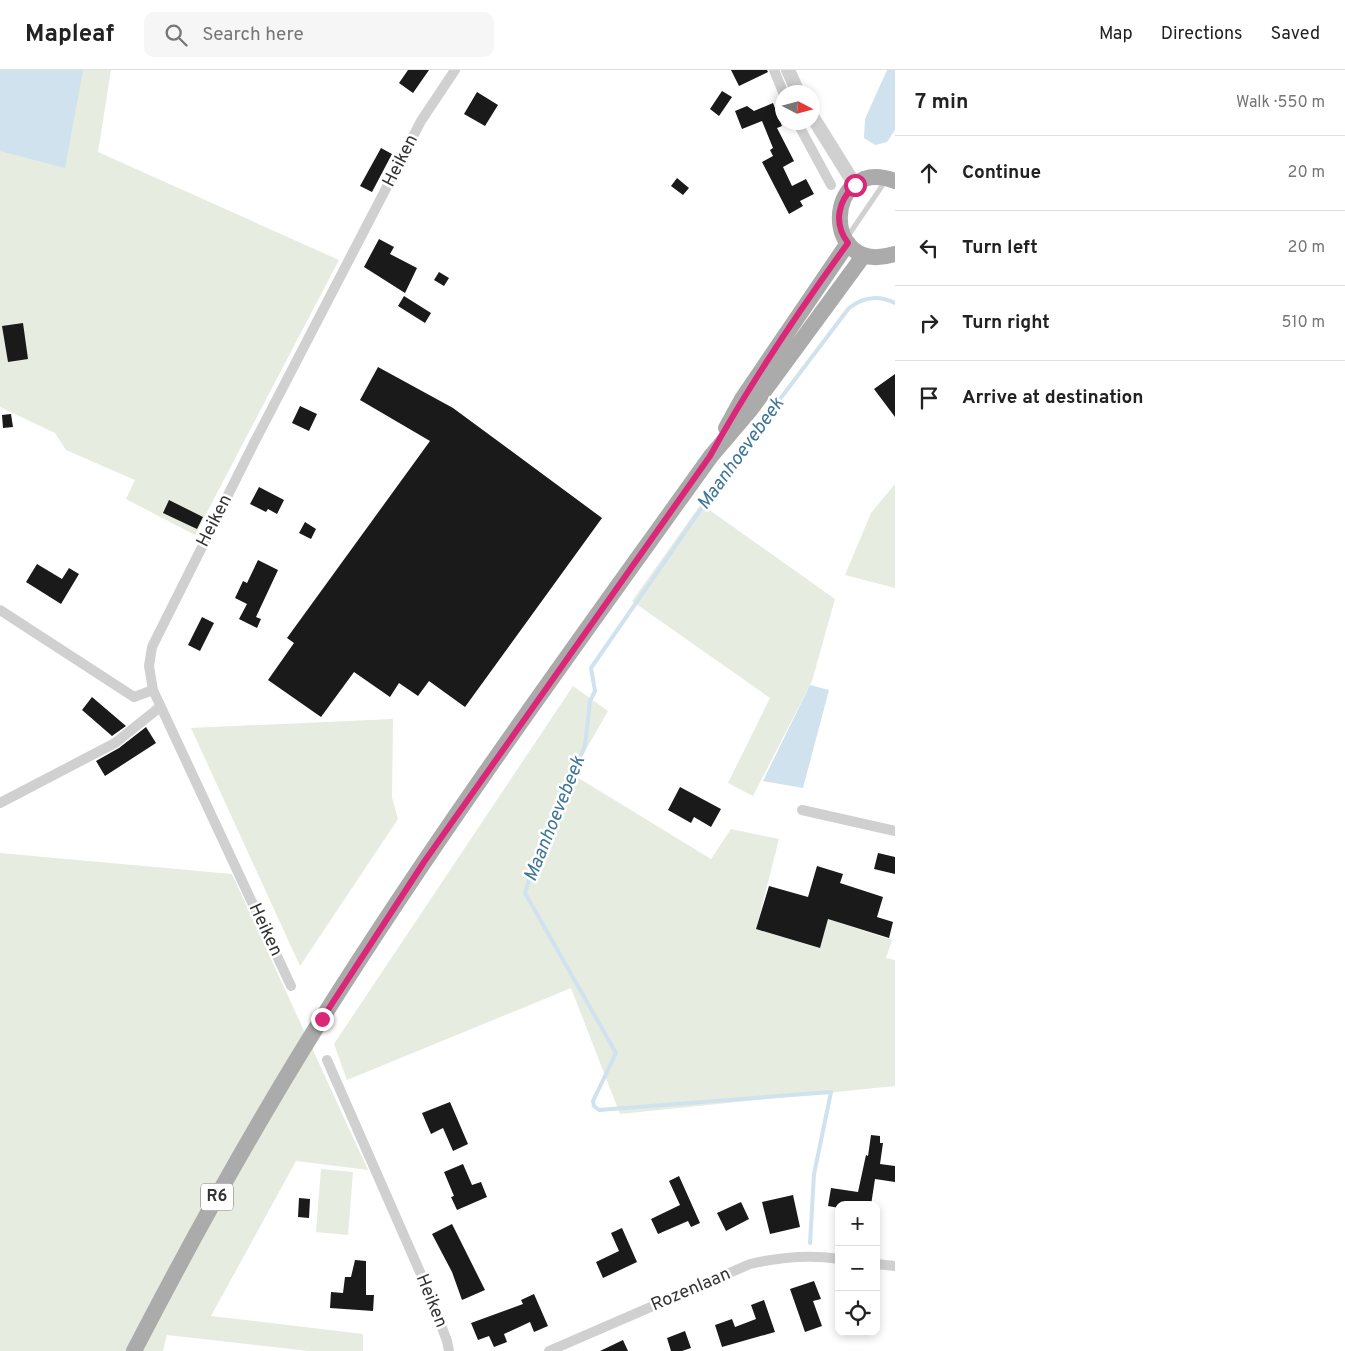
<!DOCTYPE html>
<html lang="en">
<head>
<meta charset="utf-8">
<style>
	body { margin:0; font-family:Overpass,sans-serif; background:#f6f6f6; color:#222 }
	.controls { position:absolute; right:15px; bottom:15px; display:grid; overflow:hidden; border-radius:10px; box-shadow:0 2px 8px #0003 }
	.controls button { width:45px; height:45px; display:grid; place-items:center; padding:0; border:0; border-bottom:1px solid #e0e0e0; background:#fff; color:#222; font:25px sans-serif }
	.compass { position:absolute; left:775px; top:15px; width:45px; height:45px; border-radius:50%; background:#fff; box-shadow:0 2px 8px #0003; rotate:96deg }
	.stop { position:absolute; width:15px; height:15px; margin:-11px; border:4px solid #db2777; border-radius:50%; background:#fff }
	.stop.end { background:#db2777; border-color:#fff; box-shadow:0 1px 5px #0008 }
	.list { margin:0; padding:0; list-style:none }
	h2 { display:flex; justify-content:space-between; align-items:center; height:65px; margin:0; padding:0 20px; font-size:21px }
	h2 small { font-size:16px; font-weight:400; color:#767676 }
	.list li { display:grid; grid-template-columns:32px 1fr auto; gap:15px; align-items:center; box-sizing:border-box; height:75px; padding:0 20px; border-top:1px solid #e0e0e0 }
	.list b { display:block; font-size:19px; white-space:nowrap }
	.list em { font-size:16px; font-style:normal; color:#767676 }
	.icon { flex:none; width:28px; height:28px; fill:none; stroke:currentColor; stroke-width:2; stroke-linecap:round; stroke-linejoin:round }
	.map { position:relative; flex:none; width:895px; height:1281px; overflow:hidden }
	header { display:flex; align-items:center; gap:30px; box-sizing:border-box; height:70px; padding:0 25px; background:#fff; border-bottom:1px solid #e0e0e0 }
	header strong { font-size:24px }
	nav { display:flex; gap:28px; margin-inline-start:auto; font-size:18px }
	.search { width:350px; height:45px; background:#f6f6f6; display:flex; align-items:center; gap:12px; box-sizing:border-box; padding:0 18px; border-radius:10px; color:#767676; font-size:19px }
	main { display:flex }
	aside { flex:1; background:#fff }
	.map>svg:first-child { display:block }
	.green { fill:#e6ecdf }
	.water { fill:#cfe2ee }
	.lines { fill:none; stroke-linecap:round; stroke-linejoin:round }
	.stream { stroke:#cfe2ee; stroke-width:4 }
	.building { fill:#1a1a1a }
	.service { stroke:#d0d0d0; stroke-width:5 }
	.minor { stroke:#d0d0d0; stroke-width:10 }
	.tertiary { stroke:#d0d0d0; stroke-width:14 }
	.primary { stroke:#ababab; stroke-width:16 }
	.route { stroke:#db2777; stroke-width:6 }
	.labels { text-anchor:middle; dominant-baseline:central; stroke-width:5; stroke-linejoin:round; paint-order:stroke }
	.shield { fill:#fff; stroke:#707070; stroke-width:1 }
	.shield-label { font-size:16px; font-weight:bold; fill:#333 }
	.street-label { font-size:18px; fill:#333; stroke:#fff }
	.water-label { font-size:19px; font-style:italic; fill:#3f7597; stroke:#fff }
</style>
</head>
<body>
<header>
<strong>Mapleaf</strong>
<div class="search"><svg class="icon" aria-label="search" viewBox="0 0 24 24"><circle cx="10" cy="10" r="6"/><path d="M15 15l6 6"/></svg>Search here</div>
<nav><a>Map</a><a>Directions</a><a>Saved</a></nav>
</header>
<main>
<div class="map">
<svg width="895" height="1281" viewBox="0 0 895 1281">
	<rect width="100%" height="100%" fill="#fff"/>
	<path class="green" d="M0,0H111L98,82L339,190L195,465L126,429L135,410L66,380L55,363L0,337Z
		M895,414V518L845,505L871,443Z
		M701,434L835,529L812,611L753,726L728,713L770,628L632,531Z
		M573,616L608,641L572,704L711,789L731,759L779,769L756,859L819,878L828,849L892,870L886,888L895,890V1016L620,1044L571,918L347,1010L334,974Z
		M393,649L392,727L398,749L300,896L191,658Z
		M0,783L232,804L368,1100L296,1091L211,1246L363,1264V1281H308L167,1265L163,1281H0Z
		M321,1099L353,1102L348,1165L316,1162Z"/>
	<path class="water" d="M0,0H83L65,98L0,81Z
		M887,0H895V60L887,72L875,75L864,68L865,49Z
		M810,615L829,620L803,718L763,711Z"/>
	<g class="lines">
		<path class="stream" d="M810,1173L814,1104L831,1022L599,1040L594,1036L593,1031L616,983L525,823L538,781L585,676L590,631L595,621L591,598L719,413L759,364L771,341L849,238C863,227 879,225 895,233"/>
	</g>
	<path class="building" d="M408,0H429L413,23L399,13Z
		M731,0H767L768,2L739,16Z
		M722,21L732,27L719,46L710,39Z
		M477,22L498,35L485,56L464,44Z
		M773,33L782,56L777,58L794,91L783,97L792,116L806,109L814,124L800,131L803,136L789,144L762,92L773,86L770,80L773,78L762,51L742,59L735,41L747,36L754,41Z
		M381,78L392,84L372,122L360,116Z
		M677,108L689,118L683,125L671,116Z
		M379,169L394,177L390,184L417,198L405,223L364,197Z
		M439,202L449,208L444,216L434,210Z
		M404,226L431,243L425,253L398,236Z
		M23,253L28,289L8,292L2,256Z
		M378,297L453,338L602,448L465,637L429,611L418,626L399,613L390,627L354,602L321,647L268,610L294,573L287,568L430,371L360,330Z
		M895,304V347L874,319Z
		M300,336L317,344L309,361L292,353Z
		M11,344L13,357L3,358L2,345Z
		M259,417L284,430L277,444L268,439L266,442L250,434Z
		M169,430L203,447L197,459L163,443Z
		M305,452L316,459L311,469L299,463Z
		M258,490L278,500L256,547L261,549L257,558L239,549L247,534L235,528L243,511L247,513Z
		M37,494L62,509L69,498L79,504L61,534L26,512Z
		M202,547L214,553L200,581L188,575Z
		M92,627L126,656L112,666L82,640Z
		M146,657L156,673L105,706L96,691L119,678Z
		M680,717L721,739L711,757L694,747L691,753L668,740Z
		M878,783L895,787V804L874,799Z
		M817,796L843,804L840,813L883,827L877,847L893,852L889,868L828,849L820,878L756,859L769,816L808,827Z
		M450,1032L468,1074L453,1081L443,1058L431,1064L422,1043Z
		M871,1065L880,1066V1073H883L880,1094L895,1096V1112L875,1109L871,1135H839V1138L828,1136L831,1118L858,1122L866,1085L868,1086Z
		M463,1094L472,1115L481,1112L487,1127L457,1140L451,1127L454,1126L444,1102Z
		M679,1106L700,1153L691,1157L688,1151L658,1164L651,1149L680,1135L669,1111Z
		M793,1125L800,1157L770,1164L762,1132Z
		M299,1128L310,1129L309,1148L298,1147Z
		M741,1132L749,1149L726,1161L717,1143Z
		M452,1154L485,1220L462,1230L452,1202L432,1164Z
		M622,1158L637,1192L603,1208L596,1192L619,1181L611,1163Z
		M355,1190L366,1191V1225H374L373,1241L330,1238L331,1222L343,1223L345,1207H351Z
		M814,1211L821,1229L813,1231L822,1256L805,1262L790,1219Z
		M534,1224L548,1256L534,1262L530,1252L504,1264L507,1272L494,1277L489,1266L478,1270L471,1253L523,1234L521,1230Z
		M764,1230L775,1262L722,1277L715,1255L732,1249L735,1257L756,1249L751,1235Z
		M685,1261L691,1278L682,1281H671L667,1268Z
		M623,1270L628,1281H600Z"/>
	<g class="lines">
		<path class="service" d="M848,166L884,113"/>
		<path class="minor" d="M774,0L783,22
			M797,52L831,115
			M0,540L134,627L153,620
			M0,733L115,673L160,637
			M802,740L895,761
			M291,916L153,620L149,596L152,577L254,373L421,51L455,0
			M327,990L427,1218L447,1271L449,1281
			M876,1194L895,1196
			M549,1281L750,1194C780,1187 808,1184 839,1189"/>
		<path class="tertiary" d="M788,0L798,22
			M812,46L855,115"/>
		<path class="primary" d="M895,111C825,84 818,208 895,184
			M726,358L742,329L848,173
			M134,1281C192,1169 254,1057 321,950C442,757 578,572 711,386L751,339L864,185"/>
	</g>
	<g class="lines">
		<path class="route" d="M322,949L424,792L710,386C751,312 798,242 848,173C833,153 838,131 855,115"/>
	</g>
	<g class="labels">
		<rect class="shield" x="201" y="1113.5" width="32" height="27" rx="4"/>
		<g class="shield-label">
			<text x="217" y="1127">R6</text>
		</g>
		<g class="street-label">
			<text transform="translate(401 91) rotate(-63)">Heiken</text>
			<text transform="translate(215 451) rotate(-63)">Heiken</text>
			<text transform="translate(265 860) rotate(65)">Heiken</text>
			<text transform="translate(691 1220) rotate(-23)">Rozenlaan</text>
			<text transform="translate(431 1231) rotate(68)">Heiken</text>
		</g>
		<g class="water-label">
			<text transform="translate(741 384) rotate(-54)">Maanhoevebeek</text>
			<text transform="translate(555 749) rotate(-68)">Maanhoevebeek</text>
		</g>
	</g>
</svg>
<div class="controls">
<button>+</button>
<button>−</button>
<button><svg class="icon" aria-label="locate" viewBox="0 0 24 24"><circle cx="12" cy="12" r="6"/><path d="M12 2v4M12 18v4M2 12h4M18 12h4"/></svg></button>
</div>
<svg class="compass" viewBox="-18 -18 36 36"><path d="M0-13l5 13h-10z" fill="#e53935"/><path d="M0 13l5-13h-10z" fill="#767676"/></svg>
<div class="stop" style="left:855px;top:115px"></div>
<div class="stop end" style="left:322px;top:949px"></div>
</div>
<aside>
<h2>7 min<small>Walk · 550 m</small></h2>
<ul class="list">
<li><svg class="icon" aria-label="ahead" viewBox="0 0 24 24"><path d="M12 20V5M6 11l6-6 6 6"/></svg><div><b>Continue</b></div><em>20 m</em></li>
<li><svg class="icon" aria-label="left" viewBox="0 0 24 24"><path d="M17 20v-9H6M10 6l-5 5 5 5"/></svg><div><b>Turn left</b></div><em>20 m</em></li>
<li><svg class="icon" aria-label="right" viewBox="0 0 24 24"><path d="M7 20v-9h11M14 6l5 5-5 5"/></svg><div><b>Turn right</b></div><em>510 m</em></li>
<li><svg class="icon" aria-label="arrive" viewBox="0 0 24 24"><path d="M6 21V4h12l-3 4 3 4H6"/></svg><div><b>Arrive at destination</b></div></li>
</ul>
</aside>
</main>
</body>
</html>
